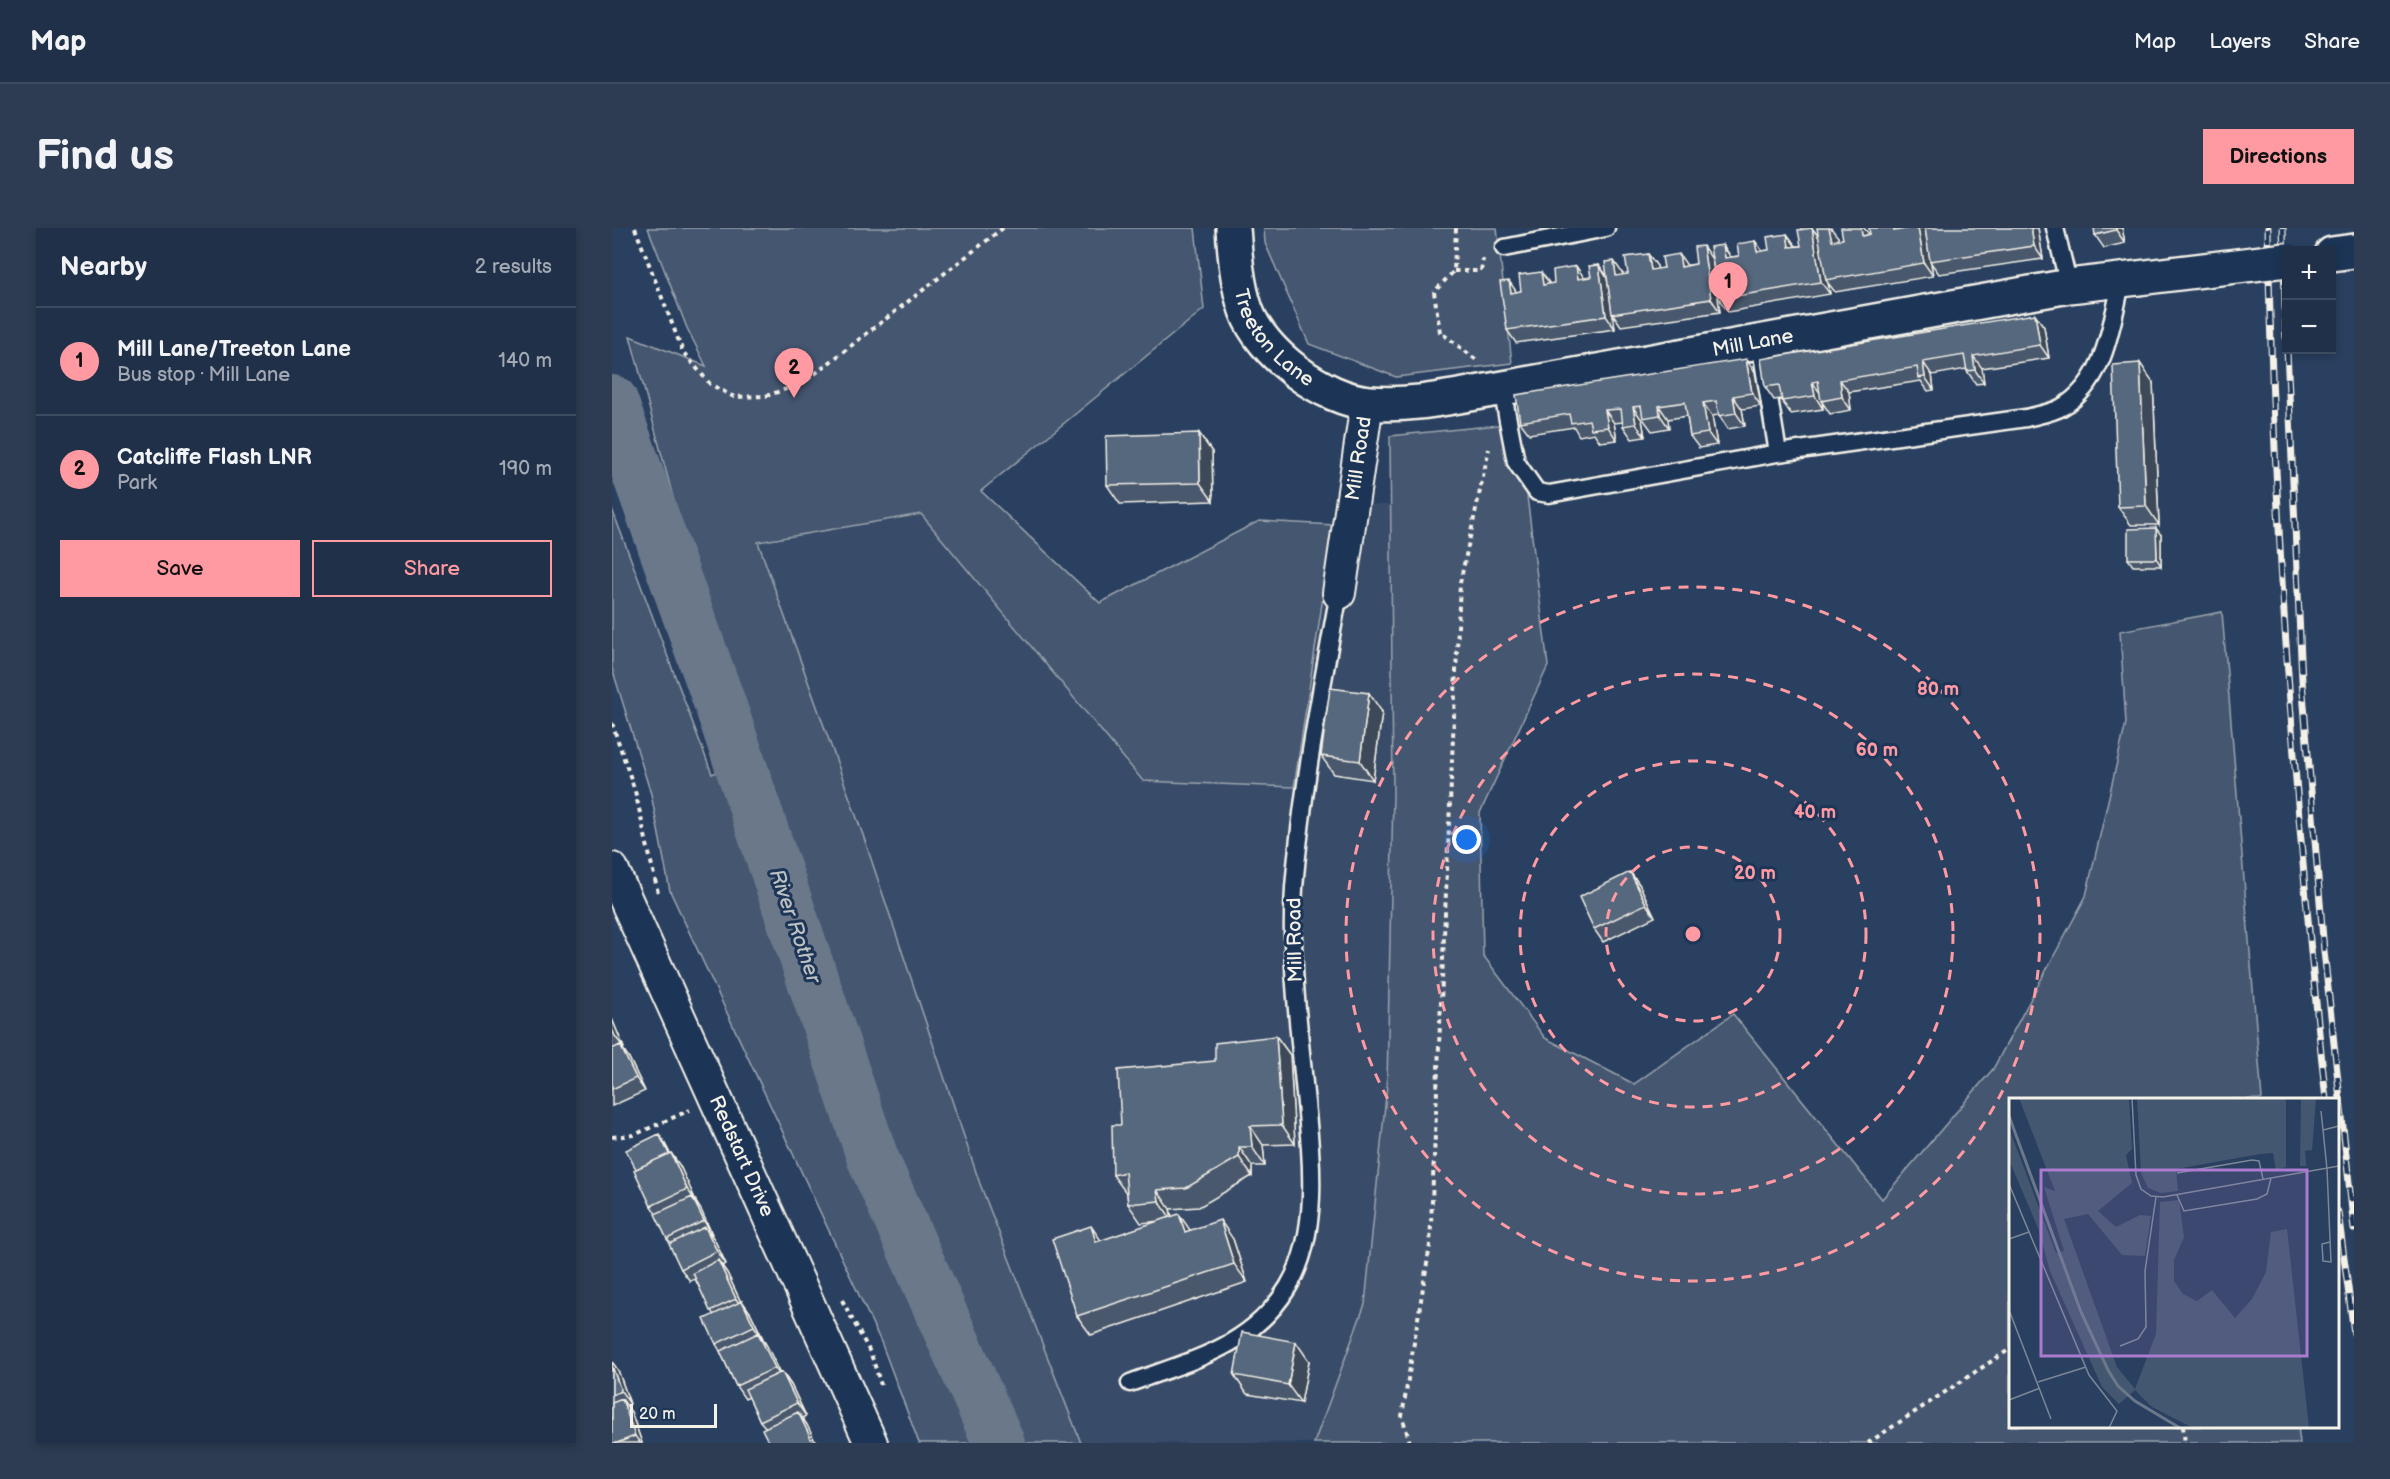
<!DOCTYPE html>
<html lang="en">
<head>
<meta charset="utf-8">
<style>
	body { margin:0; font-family:"Balsamiq Sans",sans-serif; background:#2d3c52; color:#f1f3f6 }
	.controls { position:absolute; right:18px; top:18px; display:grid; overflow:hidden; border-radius:0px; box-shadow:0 3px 9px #0003 }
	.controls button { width:54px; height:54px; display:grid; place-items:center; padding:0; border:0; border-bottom:2px solid #3d4b60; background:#203048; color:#f1f3f6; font:30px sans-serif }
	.scale { position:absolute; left:18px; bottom:15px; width:87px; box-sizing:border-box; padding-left:6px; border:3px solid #f4f1e8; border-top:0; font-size:16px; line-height:21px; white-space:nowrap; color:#f4f1e8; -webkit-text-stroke:4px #1d3557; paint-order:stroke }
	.you { position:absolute; left:855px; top:612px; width:21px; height:21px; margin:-15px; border:4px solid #fff; border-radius:50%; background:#1a73e8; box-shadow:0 0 0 9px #1a73e833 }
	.badge { display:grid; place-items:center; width:39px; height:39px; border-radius:50%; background:#ff9aa2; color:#111; font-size:20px; font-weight:700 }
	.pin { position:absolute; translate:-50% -50px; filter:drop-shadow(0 2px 3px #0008) }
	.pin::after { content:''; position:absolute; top:32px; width:21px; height:18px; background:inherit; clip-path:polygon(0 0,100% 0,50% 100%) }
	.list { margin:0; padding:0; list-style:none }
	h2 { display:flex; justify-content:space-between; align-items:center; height:78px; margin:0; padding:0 24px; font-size:26px }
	h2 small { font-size:20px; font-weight:400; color:#a2a9b4 }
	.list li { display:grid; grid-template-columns:39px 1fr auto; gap:18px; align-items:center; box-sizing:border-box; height:108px; padding:0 24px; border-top:2px solid #3d4b60 }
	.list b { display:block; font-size:22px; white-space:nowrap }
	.list p { margin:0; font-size:20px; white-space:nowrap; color:#a2a9b4 }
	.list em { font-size:20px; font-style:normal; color:#a2a9b4 }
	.actions { display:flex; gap:12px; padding:18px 24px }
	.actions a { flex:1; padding:14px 0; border:2px solid #ff9aa2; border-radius:0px; text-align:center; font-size:21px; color:#ff9aa2 }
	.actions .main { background:#ff9aa2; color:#111 }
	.map { position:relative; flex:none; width:1742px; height:1215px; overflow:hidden; border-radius:0px }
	header { display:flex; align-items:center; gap:36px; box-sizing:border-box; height:84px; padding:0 30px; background:#203048; border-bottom:2px solid #3d4b60 }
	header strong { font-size:28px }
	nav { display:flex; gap:33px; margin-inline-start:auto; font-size:21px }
	.intro { display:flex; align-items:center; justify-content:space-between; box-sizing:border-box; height:144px; padding:0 36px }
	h1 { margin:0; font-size:42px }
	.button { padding:15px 27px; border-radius:0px; background:#ff9aa2; color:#111; font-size:21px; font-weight:700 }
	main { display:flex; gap:36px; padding:0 36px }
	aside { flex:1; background:#203048; border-radius:0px; box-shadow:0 3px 9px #0003 }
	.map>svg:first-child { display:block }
	.built { fill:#374c69 }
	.green { fill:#445771; stroke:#9ca4ac; stroke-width:1.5 }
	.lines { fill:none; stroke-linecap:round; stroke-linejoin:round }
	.river { stroke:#6a788a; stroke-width:52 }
	.lane-casing { stroke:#f4f1e8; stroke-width:21 }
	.street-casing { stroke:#f4f1e8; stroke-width:36 }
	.secondary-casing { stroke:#f4f1e8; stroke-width:38 }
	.path { stroke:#f4f1e8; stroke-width:4; stroke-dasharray:4.5 4.5; stroke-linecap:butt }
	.lane { stroke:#1d3557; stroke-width:16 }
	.street { stroke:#1d3557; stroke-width:32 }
	.secondary { stroke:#1d3557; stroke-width:33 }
	.rail-casing { stroke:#f4f1e8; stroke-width:7 }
	.rail { stroke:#1d3557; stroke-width:4.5; stroke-dasharray:14; stroke-linecap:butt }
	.secondary-bridge-casing { stroke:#f4f1e8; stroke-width:38; stroke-linecap:butt }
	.secondary-bridge { stroke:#1d3557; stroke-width:33 }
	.wall { fill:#4a596c; stroke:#f4f1e8; stroke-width:1.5 }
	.shaded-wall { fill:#3c4858; stroke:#f4f1e8; stroke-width:1.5 }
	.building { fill:#56677d; stroke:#f4f1e8; stroke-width:1.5 }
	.ring { fill:none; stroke:#ff9aa2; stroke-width:3; stroke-dasharray:10 8 }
	.labels { text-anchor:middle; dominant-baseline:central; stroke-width:6; stroke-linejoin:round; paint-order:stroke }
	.street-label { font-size:20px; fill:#f4f1e8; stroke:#1d3557 }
	.water-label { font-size:21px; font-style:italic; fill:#bdc1c2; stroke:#1d3557 }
	.inset-river { fill:none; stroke:#6a788a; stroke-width:3 }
	.inset-road { fill:none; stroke:#7b8796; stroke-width:1.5 }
	.view { fill:#ab7bcf; fill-opacity:0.15; stroke:#ab7bcf; stroke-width:3 }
	.inset-edge { fill:none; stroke:#f4f1e8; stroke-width:3 }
	.centre { fill:#ff9aa2; stroke:#1d3557; stroke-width:3 }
	.ring-label { font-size:18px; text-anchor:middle; font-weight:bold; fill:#ff9aa2; stroke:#1d3557; stroke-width:6; stroke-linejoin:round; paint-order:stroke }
</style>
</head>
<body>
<header>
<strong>Map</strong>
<nav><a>Map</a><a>Layers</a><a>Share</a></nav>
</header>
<div class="intro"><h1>Find us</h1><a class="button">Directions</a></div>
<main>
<aside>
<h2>Nearby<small>2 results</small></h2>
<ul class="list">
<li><span class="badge">1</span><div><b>Mill Lane/Treeton Lane</b><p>Bus stop · Mill Lane</p></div><em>140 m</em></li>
<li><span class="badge">2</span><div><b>Catcliffe Flash LNR</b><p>Park</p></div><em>190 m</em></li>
</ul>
<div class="actions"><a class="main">Save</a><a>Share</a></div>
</aside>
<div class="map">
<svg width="1742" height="1215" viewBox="0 0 1742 1215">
	<rect width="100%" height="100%" fill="#2a4060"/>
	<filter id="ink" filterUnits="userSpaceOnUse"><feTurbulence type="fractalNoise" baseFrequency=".0167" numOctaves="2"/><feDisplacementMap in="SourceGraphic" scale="12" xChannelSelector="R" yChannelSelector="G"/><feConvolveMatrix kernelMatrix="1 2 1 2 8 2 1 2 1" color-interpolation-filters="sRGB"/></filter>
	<g filter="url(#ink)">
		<path class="built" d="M725,276L778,277L781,566L775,857L753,1076L702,1215H469L368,956L251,607L146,314L309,286L530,553L682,559Z"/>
		<path class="green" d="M36,0H583L592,81L369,263L488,375L647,293L722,297L682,559L531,553L309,286L146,314L251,607L368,956L469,1215H307L269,1114L58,663L39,566L0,440V281L100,546L151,525L62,273L18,108L94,138L75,100Z
			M652,0H885L900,135L784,149L697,116L653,15Z
			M906,195L936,438L868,585L871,727L933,810L1022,856L1121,786L1270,971L1381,841L1474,668L1514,495L1508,403L1610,384L1650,871L1398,872V1198L1686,1199L1688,1215H702L753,1076L775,857L781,566L778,208Z"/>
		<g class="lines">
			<path class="river" d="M0,173L109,479L261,931L387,1215"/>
			<g class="lane-casing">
				<path id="lane" d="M1443,0L1457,58
					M892,20L994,0
					M1148,114L1166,225
					M890,161L904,234L925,264L937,266L1166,225L1414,190C1425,187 1440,185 1450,179C1494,153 1499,97 1510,51
					M518,1155C580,1132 640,1119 676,1059C712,999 697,912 691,845C685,784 678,722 682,660C690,561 709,463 727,365"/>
			</g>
			<g class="street-casing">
				<g id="street">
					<path id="s1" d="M727,365L755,175"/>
					<path id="s2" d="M0,641L259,1215"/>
				</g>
			</g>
			<g class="secondary-casing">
				<g id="secondary">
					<path id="s3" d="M621,0C623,27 625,56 634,82C649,125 712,172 758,175C792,178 825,172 858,166L1457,58L1526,50"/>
					<path d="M1720,26L1742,23"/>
				</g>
			</g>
			<path class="path" d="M23,0L71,124L98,156L122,169L154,168L191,155L391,0
				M844,0L842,43L822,64L828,104L866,133
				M842,43H869L871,31
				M0,495L23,563L46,665
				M0,909L22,907L78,882
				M230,1072L259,1126L269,1157
				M1571,1198L1573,1215
				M798,1215L790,1188L818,1017L848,355L877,221
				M1256,1215L1398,1121"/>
			<use href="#lane" class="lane"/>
			<use href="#street" class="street"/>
			<use href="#secondary" class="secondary"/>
			<g class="rail-casing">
				<path id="rail" d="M1656,0C1661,291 1683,582 1714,872
					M1671,0L1674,109
					M1675,122L1690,452L1712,723L1742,1001
					M1726,984L1742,1105"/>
			</g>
			<use href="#rail" class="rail"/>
			<g class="secondary-bridge-casing">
				<path id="secondary-bridge" d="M1526,50L1674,32"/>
			</g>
			<use href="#secondary-bridge" class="secondary-bridge"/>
		</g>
		<path class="wall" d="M1200,0L1207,9H1226V12L1289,2L1426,0L1431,31L1327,46L1319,35L1321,48L1223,64L1216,55L1218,66L1116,84L1107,71L1111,17L1119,29L1127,28L1143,13L1150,23L1157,22L1175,6L1184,18H1189Z
			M1510,0L1513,15L1492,20L1483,7Z
			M1036,26L1045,38L1046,41L1084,36L1100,31L1108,84L1009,98L1001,86L1003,101L904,115L895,102L904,64L938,56L979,49L987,37L995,48L1011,46V47L1016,46Z
			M1423,86L1432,99L1437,130L1370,140L1372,155L1364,156L1355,143L1354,141L1320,147L1322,162L1316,163L1309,153L1237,164L1239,182L1218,186L1210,174L1211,181L1179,186L1170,173L1169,171L1162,172L1153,159Z
			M1143,144L1149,178L1130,181L1133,198L1116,201L1107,187L1100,188L1105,217L1087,220L1078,208L1075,188L1056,191L1057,200L1040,203L1032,192H1030L1033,209L1020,211L1011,198V194L1002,195L1005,212L988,214L982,205L967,208L962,199L917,206L908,194Z
			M1541,154L1547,297H1519L1506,279Z
			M587,205L600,224L601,273L508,276L495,257Z
			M1549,307V338H1521L1516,331Z
			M770,484L761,552L722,546L709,528Z
			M1018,644L1027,656L1043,689L991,714L982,701Z
			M0,791L12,820L11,821L17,830L33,863L0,878Z
			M664,808L678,827L683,916L651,917L653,938H640V948L587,979L558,981L560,989L578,1002L621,1011L635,1054L479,1107L465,1088L489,1013L548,993L529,995L516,976L515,966L501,947L509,897L603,833Z
			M51,912L58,925H59L68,938L84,973V974L89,982L100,1006L99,1007L102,1011L114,1036L110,1038L115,1045L129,1074L130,1073L139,1086L168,1145L170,1144L179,1157L194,1188L190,1190L195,1197L153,1199L148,1193L137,1169L133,1171L124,1158L108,1123L104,1116L101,1086L83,1051L78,1053L69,1041L58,1015L55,1011L44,986L39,978L24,941Z
			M697,1133L689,1175L635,1166L622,1147Z
			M0,1134L6,1142L18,1176L14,1178L19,1184L30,1215H0Z"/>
		<path class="shaded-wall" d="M1200,0L1209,12L1214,52L1216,55L1218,66L1209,54Z
			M1217,0H1219L1226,9L1228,25L1220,13Z
			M1249,0H1252L1257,6L1259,21L1250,8Z
			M1282,0H1288L1289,1L1291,16L1282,3Z
			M1306,0H1313L1321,48L1312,35Z
			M1419,0H1426L1431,31L1422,18Z
			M1504,0H1510L1513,15L1504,2Z
			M1175,6L1184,19H1177Z
			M1143,13L1152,25L1145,24Z
			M1111,17L1119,30H1113Z
			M1091,18L1100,31L1108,84L1099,71Z
			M1036,26L1045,38L1048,54L1039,42Z
			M1067,26L1076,39H1069Z
			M1002,33L1011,46L1013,61L1004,48Z
			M987,37L995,50L1003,101L994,88Z
			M964,38L973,51H966Z
			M929,44L938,56L931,57Z
			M897,53L906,66L899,65Z
			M1423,86L1432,99L1437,130L1428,117Z
			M1361,128L1370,140L1372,155L1363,142Z
			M1134,131L1143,144L1149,178L1140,165Z
			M1311,134L1320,147L1322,162L1313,149Z
			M1528,135L1541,154L1547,297L1534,278Z
			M1228,152L1237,164L1239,182L1230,169Z
			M1200,154L1209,166L1211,181L1203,168Z
			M1121,168L1130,181L1133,198L1124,185Z
			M1091,175L1100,188L1105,217L1096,205Z
			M1047,178L1056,191L1057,200L1048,187Z
			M1021,179L1030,192L1033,209L1024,196Z
			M993,182L1002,195L1005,212L996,199Z
			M587,205L600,224L601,273L588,255Z
			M1544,300L1549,307V338L1545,331Z
			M757,465L770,484L761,552L748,533Z
			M1018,644L1027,656L1043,689L1034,676Z
			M0,791L12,820L3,808L0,801Z
			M664,808L678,827L683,916L670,897Z
			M8,817L17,830L33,863L24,850Z
			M638,898L651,917L653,938L640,919Z
			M47,906L51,912L62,935L58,928Z
			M627,919L640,938V948L627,929Z
			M59,925L68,938L84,973L75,961Z
			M545,962L558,981L560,992L547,973Z
			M80,969L89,982L100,1006L92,993Z
			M567,986L580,1005L573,1004Z
			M608,992L621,1011L635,1054L622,1036Z
			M479,998L492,1017L484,1014Z
			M93,999L102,1011L114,1036L105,1023Z
			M106,1032L115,1045L133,1083L124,1071Z
			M130,1073L139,1086L151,1111L142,1098Z
			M146,1105L155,1118L171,1152L163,1140Z
			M684,1114L697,1133L689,1175L676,1157Z
			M0,1134L6,1142L18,1176L9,1163L0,1138Z
			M170,1144L179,1157L194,1188L185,1175Z
			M10,1171L19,1184L30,1215H28L23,1208Z
			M186,1184L195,1197L204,1215H201Z"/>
		<path class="building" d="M1200,0L1209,54L1107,71L1098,19L1111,17L1113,30L1127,28L1125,16L1143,13L1145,24L1157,22L1155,9L1175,6L1177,19L1189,18L1186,2Z
			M1205,0H1217L1220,13L1231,11L1229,0H1249L1250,8L1258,6L1257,0H1282V3L1299,0H1306L1312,35L1214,52Z
			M1313,0H1419L1422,18L1318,33Z
			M1482,0H1504V2L1483,7Z
			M1091,18L1099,71L1000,86L993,34L1002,33L1004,48L1016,46L1013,29L1036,26L1039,42L1052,40L1050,29L1067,26L1069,39L1084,36L1082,19Z
			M987,37L994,88L895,102L888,54L897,53L899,65L909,63L907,47L929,44L931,57L942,55L941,42L964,38L966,51L979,49L977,38Z
			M1423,86L1428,117L1361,128L1363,142L1355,143L1352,127L1311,134L1313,149L1307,150L1305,139L1228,152L1230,169L1209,173L1206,153L1200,154L1203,168L1170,173L1167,157L1153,159L1149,131Z
			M1134,131L1140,165L1121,168L1124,185L1107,188L1104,173L1091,175L1096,205L1078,208L1073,174L1047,178L1048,187L1031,190L1029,178L1021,179L1024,196L1011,198L1009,181L993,182L996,199L979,201L977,192L959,195L957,186L908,194L904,167Z
			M1528,135L1534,278L1506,279L1501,137Z
			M587,205L588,255L495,257L494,208Z
			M1544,300L1545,331H1516V301Z
			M718,460L757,465L748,533L709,528Z
			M1018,644L1034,676L982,701L967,669Z
			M664,808L670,897L638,898L640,919H627V929L574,960L545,962L547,973L516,976L513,944L501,947L500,897H509L506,842L603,833V815Z
			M8,817L24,850L0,861V821Z
			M47,906L57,926L24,941L14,922Z
			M59,925L75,961L39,978L22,942Z
			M80,969L92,993L55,1011L43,986Z
			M567,986L573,1004L608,992L622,1036L465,1088L440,1011L479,998L484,1014Z
			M93,999L105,1023L69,1041L57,1016Z
			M106,1032L124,1071L98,1083L81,1045Z
			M130,1073L142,1098L104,1116L92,1091Z
			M630,1104L684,1114L676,1157L622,1147Z
			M146,1105L163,1140L124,1158L108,1123Z
			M0,1138L9,1163L0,1167Z
			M170,1144L185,1175L148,1193L133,1161Z
			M10,1171L23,1208L5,1215H0V1175Z
			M186,1184L201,1215H157L150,1201Z"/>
	</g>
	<g class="ring">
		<circle cx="1081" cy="706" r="87"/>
		<circle cx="1081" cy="706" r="173"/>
		<circle cx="1081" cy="706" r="260"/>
		<circle cx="1081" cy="706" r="347"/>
	</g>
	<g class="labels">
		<g class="street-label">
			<text stroke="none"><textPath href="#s3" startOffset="122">Treeton Lane</textPath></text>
			<text stroke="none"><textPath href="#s3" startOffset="633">Mill Lane</textPath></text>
			<text stroke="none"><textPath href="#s1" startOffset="136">Mill Road</textPath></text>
			<text transform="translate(683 712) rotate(-91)">Mill Road</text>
			<text stroke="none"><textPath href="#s2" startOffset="315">Redstart Drive</textPath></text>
		</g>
		<g class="water-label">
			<text transform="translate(183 698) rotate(71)">River Rother</text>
		</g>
	</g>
	<g transform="translate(1397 870)">
		<rect width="330" height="330" fill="#2a4060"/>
		<path d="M10,0H120L123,51L117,57L123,85L89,113L107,129L131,117L142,118L136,158L113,157L79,116L55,121L108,269L126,291L147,236L151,104L170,102L175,139L165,162V183L174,196L188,203L203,192L226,220L243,201L257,174L262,134L278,131L300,330H184L143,309L126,292L110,306L93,289L41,173L29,130L0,62V30L47,155L55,153L35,89L46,93ZM128,0H277V69L267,72L264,55L251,56L167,71L169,93L152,95L139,90L132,75ZM292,0H307L303,52L296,53L297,68H291Z" fill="#445771"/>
		<path class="inset-river" d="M0,18L72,214L99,272L109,288L126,303L171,330"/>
		<path class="inset-road" d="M123,0L127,77L132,91L142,98L154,99L330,68M312,13L314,32L330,28M314,32L318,71L321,141L322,164L314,163L313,146L321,144M168,75L243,62L250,63L254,81M0,86L80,277L108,313L100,330M168,97L175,113L248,101L258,96L262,80M0,141L20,134M0,212L42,321M111,248L129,241L137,229L136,173L147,99M29,284L77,269M0,302L31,290"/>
		<path class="view" d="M32,72H298V258H32Z"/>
		<rect width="330" height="330" class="inset-edge"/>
	</g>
	<circle cx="1081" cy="706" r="9" class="centre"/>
	<g class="ring-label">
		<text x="1326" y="467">80 m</text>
		<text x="1265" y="528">60 m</text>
		<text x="1203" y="590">40 m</text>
		<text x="1143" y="651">20 m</text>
	</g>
</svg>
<div class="controls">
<button>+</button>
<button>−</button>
</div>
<div class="scale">20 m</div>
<div class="you"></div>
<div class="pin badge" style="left:1116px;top:84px">1</div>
<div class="pin badge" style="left:182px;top:170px">2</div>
</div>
</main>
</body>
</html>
